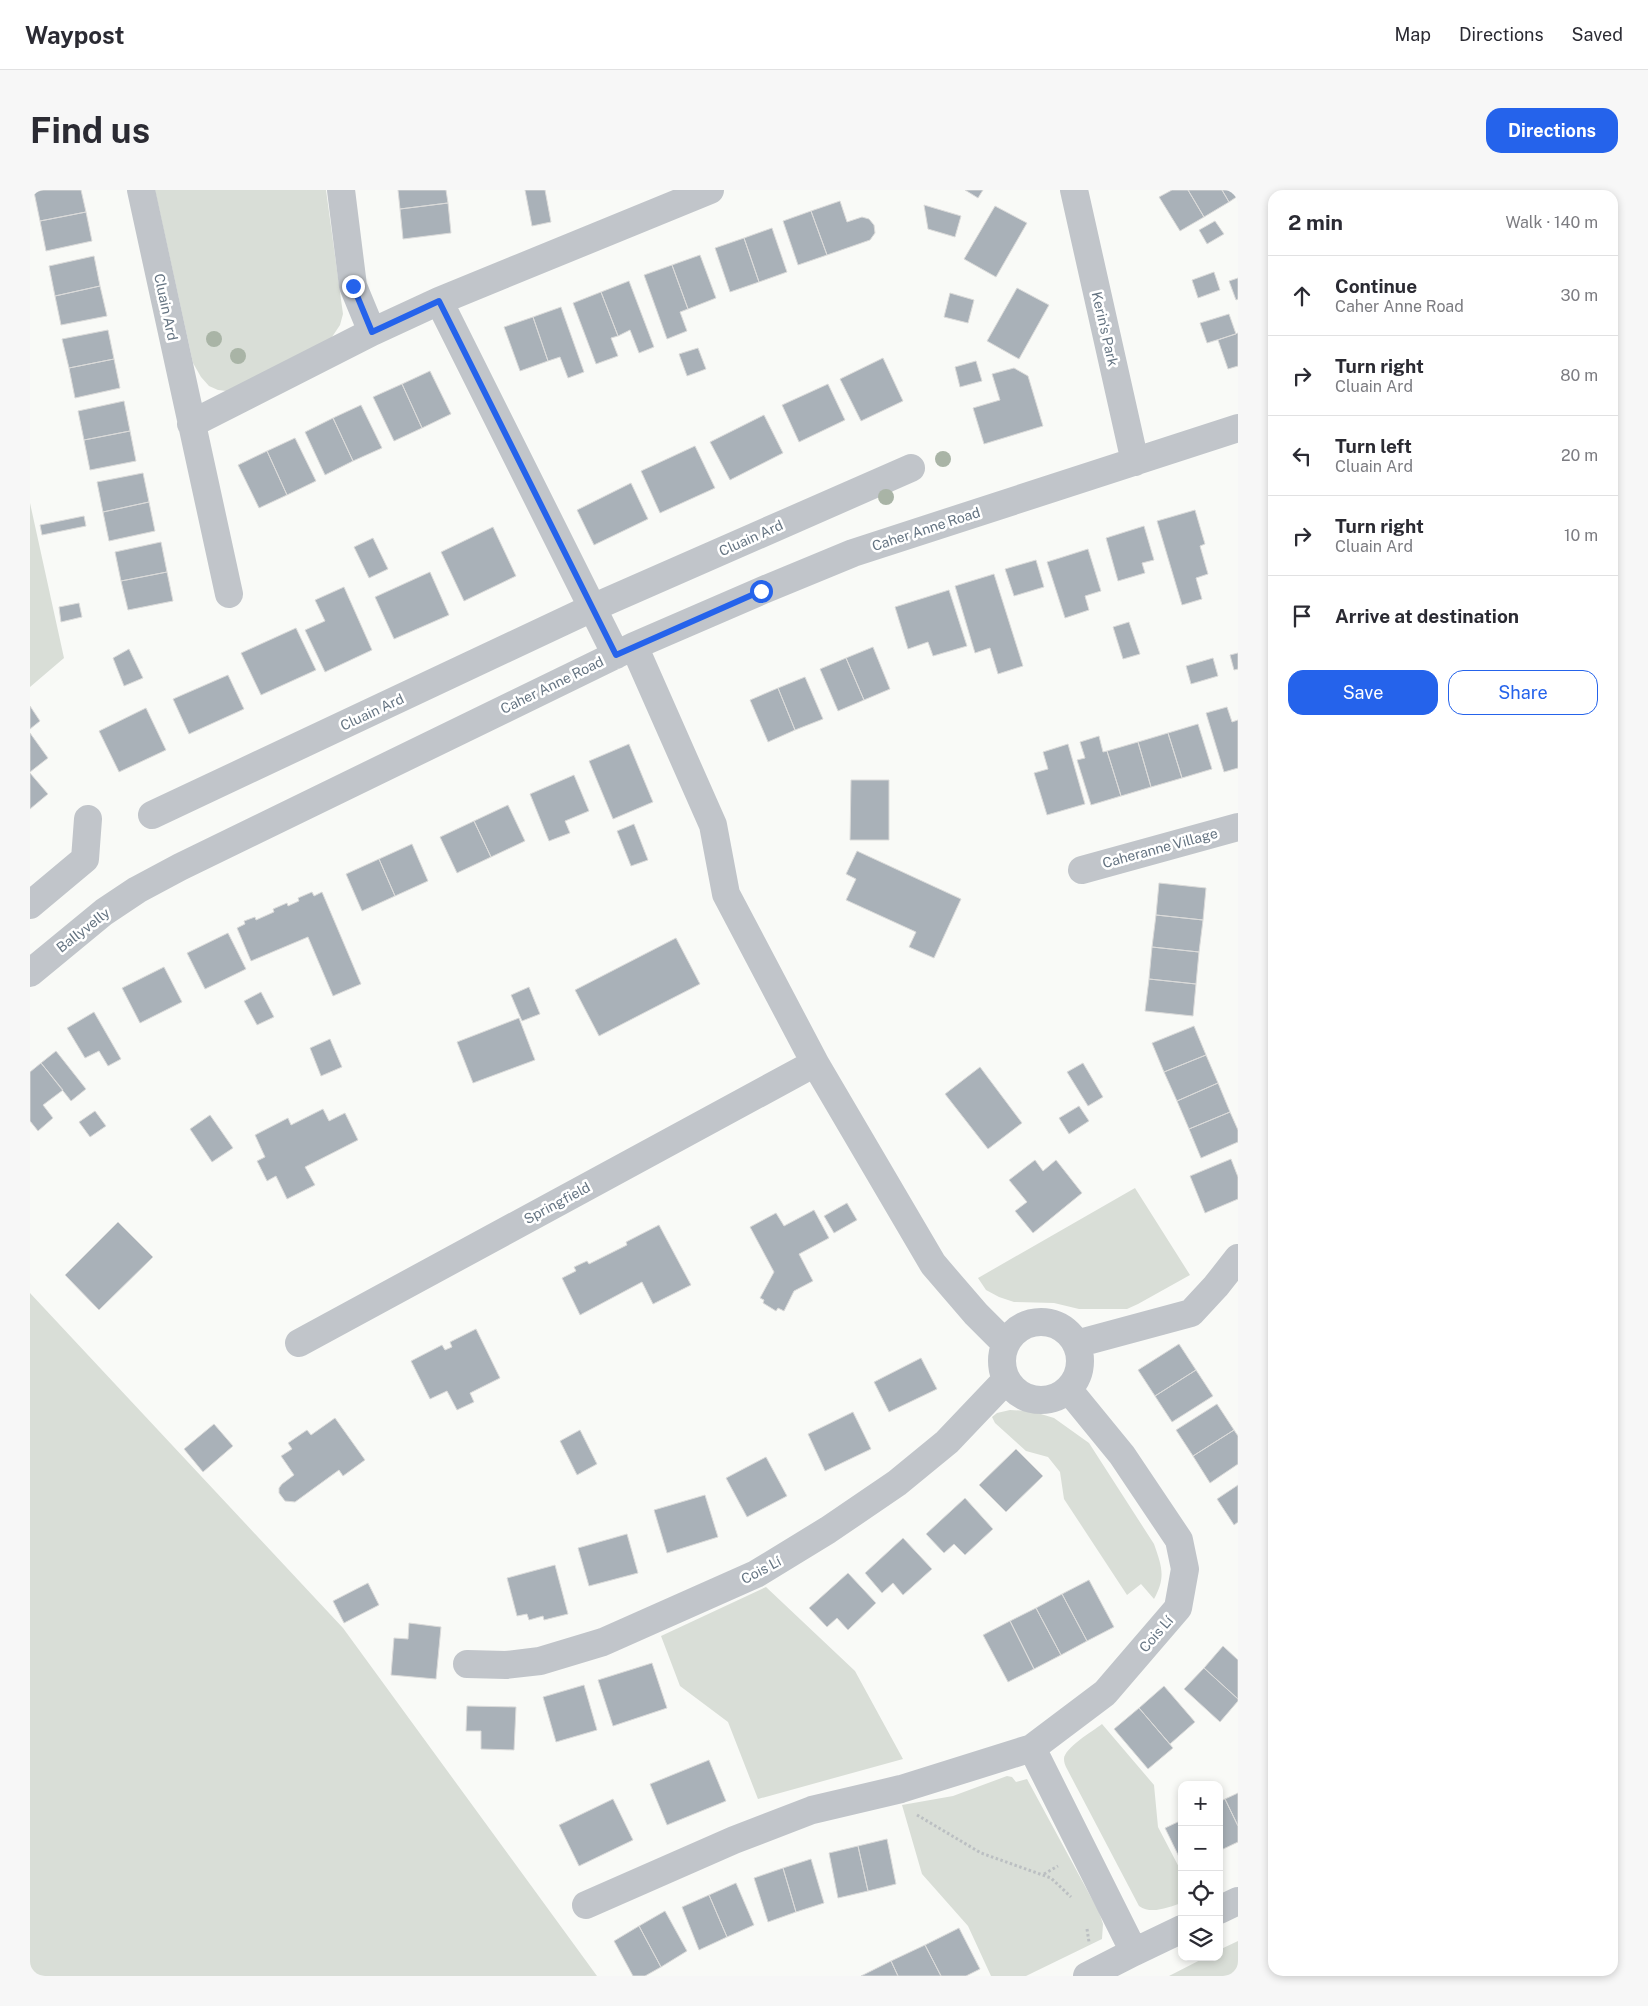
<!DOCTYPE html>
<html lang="en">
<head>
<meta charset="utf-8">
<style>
	body { margin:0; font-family:"Public Sans",sans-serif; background:#f7f7f7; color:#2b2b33 }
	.controls { position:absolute; right:15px; bottom:15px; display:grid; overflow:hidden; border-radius:10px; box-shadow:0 2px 8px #0003 }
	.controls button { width:45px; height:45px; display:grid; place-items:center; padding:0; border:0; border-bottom:1px solid #e1e1e2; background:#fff; color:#2b2b33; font:25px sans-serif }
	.stop { position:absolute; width:15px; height:15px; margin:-11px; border:4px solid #2563eb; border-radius:50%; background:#fff }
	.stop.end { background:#2563eb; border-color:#fff; box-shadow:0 1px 5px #0008 }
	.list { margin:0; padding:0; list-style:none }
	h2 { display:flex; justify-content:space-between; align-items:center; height:65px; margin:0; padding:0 20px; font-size:21px }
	h2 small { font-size:16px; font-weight:400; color:#7c7c81 }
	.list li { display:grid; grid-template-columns:32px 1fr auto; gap:15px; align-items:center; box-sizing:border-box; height:80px; padding:0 20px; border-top:1px solid #e1e1e2 }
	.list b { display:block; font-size:19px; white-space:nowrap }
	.list p { margin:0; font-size:16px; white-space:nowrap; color:#7c7c81 }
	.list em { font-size:16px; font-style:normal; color:#7c7c81 }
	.actions { display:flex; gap:10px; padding:15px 20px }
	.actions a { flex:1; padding:11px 0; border:1px solid #2563eb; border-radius:15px; text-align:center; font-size:18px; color:#2563eb }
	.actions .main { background:#2563eb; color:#fff }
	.icon { flex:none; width:28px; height:28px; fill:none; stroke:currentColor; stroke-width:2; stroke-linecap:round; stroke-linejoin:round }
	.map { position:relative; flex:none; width:1208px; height:1786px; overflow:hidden; border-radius:15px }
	header { display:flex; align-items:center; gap:30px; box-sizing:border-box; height:70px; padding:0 25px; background:#fff; border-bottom:1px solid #e1e1e2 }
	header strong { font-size:24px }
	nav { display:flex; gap:28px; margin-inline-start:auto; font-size:18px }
	.intro { display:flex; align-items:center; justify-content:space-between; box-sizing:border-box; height:120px; padding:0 30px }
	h1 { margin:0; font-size:35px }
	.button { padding:12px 22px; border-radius:15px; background:#2563eb; color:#fff; font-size:18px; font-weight:700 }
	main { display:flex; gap:30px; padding:0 30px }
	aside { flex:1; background:#fff; border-radius:15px; box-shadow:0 2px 8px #0003 }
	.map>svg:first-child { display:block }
	.green { fill:#d9ded7 }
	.building { fill:#a9b1b8; stroke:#dbdbda }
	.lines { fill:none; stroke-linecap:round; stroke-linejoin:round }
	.path { stroke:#bbbfc2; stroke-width:3; stroke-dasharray:2.5 2.5; stroke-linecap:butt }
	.minor { stroke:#c1c5ca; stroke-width:28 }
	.tree { fill:#a9b4a6 }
	.route { stroke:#2563eb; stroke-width:6 }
	.labels { text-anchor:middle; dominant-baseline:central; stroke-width:5; stroke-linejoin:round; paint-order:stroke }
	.street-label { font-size:14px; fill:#657482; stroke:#fff }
</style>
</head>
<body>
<header>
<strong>Waypost</strong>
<nav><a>Map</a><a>Directions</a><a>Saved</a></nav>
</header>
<div class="intro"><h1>Find us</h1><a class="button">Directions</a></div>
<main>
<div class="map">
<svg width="1208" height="1786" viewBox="0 0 1208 1786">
	<rect width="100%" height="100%" fill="#f9faf7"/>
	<path class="green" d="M125,0H296L313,124L310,135L298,153L205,202L188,200L179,196L171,187L163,173Z
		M0,313L34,468L0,497Z
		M1105,998L1160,1085L1108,1114L1097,1119H1049L1024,1113L984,1112L969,1107L956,1100L948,1088Z
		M0,1103L313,1438L567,1786H0Z
		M980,1220L1001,1221L1024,1228L1059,1253L1124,1354C1132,1377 1136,1387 1124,1409L1111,1394L1097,1405L1034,1309L1030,1282L1018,1267L996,1261L965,1233L962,1227L967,1223Z
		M736,1397L825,1481L873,1569L728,1609L698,1532L650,1496L631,1446Z
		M1072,1534L1124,1595L1128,1637L1152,1683V1713C1138,1717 1122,1725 1109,1716L1036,1577C1035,1575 1034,1572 1034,1569C1034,1558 1063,1541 1072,1534Z
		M977,1586L982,1587L986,1592L997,1589L1069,1722L1073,1734L1072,1749L996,1786H961L938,1736L892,1684L872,1615L923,1606Z
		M1208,1751V1786H1139L1176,1767H1189V1760Z"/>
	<path class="building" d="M13,0H51L56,22L10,31L4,2Z
		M368,0H416L418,13L370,19Z
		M495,0H515L521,32L502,36Z
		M935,0H953L948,8Z
		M1142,0H1158L1174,27L1150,41L1129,7Z
		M1158,0H1192L1199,12L1174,27Z
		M1192,0H1208V6L1199,12Z
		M810,11L817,32L832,27L839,29L844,35L845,43L840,50L797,65L781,21Z
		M418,13L421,43L373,49L370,19Z
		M894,15L931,26L925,47L898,39Z
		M965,16L997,33L966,87L934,69Z
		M781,21L797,65L768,75L753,31Z
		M56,22L62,51L16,61L10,31Z
		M1185,31L1194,44L1177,54L1169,40Z
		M742,38L757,82L729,92L714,48Z
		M714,48L729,92L700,102L685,58Z
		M670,65L686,108L658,119L642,75Z
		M64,66L70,96L25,106L19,76Z
		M642,75L658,119L650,122L657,141L637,149L614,85Z
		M1184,82L1190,100L1168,108L1162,90Z
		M1208,88V109L1206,110L1199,91Z
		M599,91L624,157L609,163L600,140L588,146L571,102Z
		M70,96L77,126L31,135L25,106Z
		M987,98L1019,115L989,169L957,151Z
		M571,102L588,146L581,148L588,166L566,174L543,113Z
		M920,103L944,110L938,133L914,127Z
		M531,117L554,182L538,188L530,167L518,171L503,127Z
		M1199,124L1206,144L1177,153L1170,133Z
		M503,127L518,171L490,181L474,137Z
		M78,140L84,169L39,178L32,149Z
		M1208,143V176L1198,179L1188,150Z
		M668,158L676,179L657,186L649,164Z
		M853,168L873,211L831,231L810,189Z
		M84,169L90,198L45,208L39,178Z
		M946,171L952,191L930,197L925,177Z
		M984,178L998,186L1013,236L954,254L943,218L970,210L962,184Z
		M400,181L421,224L392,238L372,194Z
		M372,194L392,238L364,251L343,207Z
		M798,194L815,230L769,252L752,215Z
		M94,211L100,241L54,250L48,221Z
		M331,215L352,258L323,271L303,228Z
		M734,225L753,263L700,290L680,252Z
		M303,228L323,271L295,285L275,242Z
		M100,241L106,271L60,280L54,250Z
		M265,248L286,291L257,305L237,261Z
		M665,256L685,298L630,323L611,281Z
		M237,261L257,305L229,318L208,275Z
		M113,283L119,312L73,322L67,292Z
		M601,293L618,329L564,355L547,320Z
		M119,312L125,341L79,351L73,322Z
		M1165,320L1175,354L1170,356L1178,384L1166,388L1172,409L1152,415L1127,331Z
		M54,326L56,336L12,345L10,335Z
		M1114,336L1124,370L1112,373L1115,383L1088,391L1076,348Z
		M463,337L486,386L434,411L411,362Z
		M343,348L358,379L339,388L324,357Z
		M131,352L137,382L91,391L85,362Z
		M1058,359L1071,401L1055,406L1059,420L1035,428L1017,372Z
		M1006,370L1014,397L984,406L975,379Z
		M137,382L143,411L98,420L91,391Z
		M400,382L419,425L364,449L345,407Z
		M964,384L993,476L968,484L960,458L945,463L925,396Z
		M314,397L342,460L295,482L275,440L295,431L285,410Z
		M919,400L937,456L903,466L898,452L878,459L865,417Z
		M49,413L52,427L31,432L29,417Z
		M1099,432L1110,464L1093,469L1083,437Z
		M266,438L286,480L231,505L211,463Z
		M843,457L860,499L834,510L816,468Z
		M99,459L113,488L94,496L83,468Z
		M1208,463V479L1204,480L1200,465Z
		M816,468L834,510L808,521L790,479Z
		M1183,468L1188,486L1161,494L1156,476Z
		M198,485L214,519L159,544L143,509Z
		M775,487L793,529L765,540L748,498Z
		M748,498L765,540L738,552L720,510Z
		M0,516L10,531L0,539Z
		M1197,517L1202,532L1208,530V578L1194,582L1176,523Z
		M116,518L136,560L89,582L69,541Z
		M1168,534L1182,579L1152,588L1138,543Z
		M0,543L18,568L0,582Z
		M1138,543L1152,588L1121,597L1108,552Z
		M1069,546L1073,562L1077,561L1091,606L1061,615L1047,570L1055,568L1050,552Z
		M1108,552L1121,597L1091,606L1077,561Z
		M599,554L623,612L583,629L559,571Z
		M1038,554L1055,614L1017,625L1004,583L1018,579L1013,562Z
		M0,583L18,604L0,619Z
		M544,585L559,621L535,631L540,643L519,651L500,604Z
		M821,590H859V650H820Z
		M478,615L495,651L461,667L444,631Z
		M444,631L461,667L427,683L410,647Z
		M604,634L618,670L601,676L587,641Z
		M382,654L398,691L365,706L349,669Z
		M827,661L931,709L904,768L879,757L886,742L816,710L826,689L816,684Z
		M349,669L365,706L332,721L316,684Z
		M1129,693L1176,698L1173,730L1126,725Z
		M282,702L284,706L292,702L331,794L303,806L278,747L221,771L207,738L215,734L214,731L225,727L226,730L244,722L243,719L257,713L258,716L269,711L268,708Z
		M1126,725L1173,730L1169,762L1122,757Z
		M198,743L216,779L175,799L157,763Z
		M646,748L670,794L569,846L545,800Z
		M1122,757L1169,762L1166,794L1119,789Z
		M134,777L152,812L110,833L92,798Z
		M1119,789L1166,794L1163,826L1115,821Z
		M499,797L510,824L492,831L481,805Z
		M231,802L244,827L227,835L214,811Z
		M64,822L91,869L78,876L69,861L55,868L37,838Z
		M489,828L505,870L443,893L427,852Z
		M1164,836L1176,865L1134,882L1122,853Z
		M300,849L312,877L291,886L280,858Z
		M26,861L56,899L41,911L11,873Z
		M1176,865L1188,893L1147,911L1134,882Z
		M11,873L33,900L13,915L23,928L8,941L0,931V882Z
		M1053,873L1073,907L1058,916L1037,882Z
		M950,877L992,933L958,959L915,904Z
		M1188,893L1200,922L1159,939L1147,911Z
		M1049,916L1059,931L1039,944L1029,928Z
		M293,919L299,931L315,923L328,950L275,977L285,995L257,1009L246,986L237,991L227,971L235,967L225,945L258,928L261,935Z
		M65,921L76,936L60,947L49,932Z
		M1200,922L1208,940V952L1171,968L1159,939Z
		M180,925L203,958L182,972L160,939Z
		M1201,969L1208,987V1009L1175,1023L1160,986Z
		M1005,970L1013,981L1026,970L1052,1003L1003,1043L985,1021L997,1012L979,990Z
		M817,1013L827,1030L804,1043L794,1026Z
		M784,1020L799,1048L769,1064L783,1091L764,1101L754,1121L748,1118L746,1121L733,1113L734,1110L730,1108L744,1082L720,1037L746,1023L754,1036Z
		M88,1032L123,1067L69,1120L35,1085Z
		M629,1035L661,1095L623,1114L612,1092L550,1125L532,1088L546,1081L544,1077L557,1071L559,1074L597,1055L596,1052Z
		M446,1139L470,1188L440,1203L444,1212L427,1220L417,1201L400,1209L381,1171L412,1155L415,1160L422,1157L420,1152Z
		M1149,1154L1166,1180L1125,1206L1108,1180Z
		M891,1168L907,1199L859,1222L844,1192Z
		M1166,1180L1183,1206L1142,1232L1125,1206Z
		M1187,1214L1204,1240L1163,1266L1146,1240Z
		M823,1222L841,1259L795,1281L778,1244Z
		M305,1228L335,1270L313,1286L309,1280L265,1312L255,1311L249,1303V1298L252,1294L264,1285L251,1266L262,1259L258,1253L277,1240L281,1245Z
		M184,1234L203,1256L173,1282L154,1259Z
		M550,1240L567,1274L547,1285L530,1251Z
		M1204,1240L1208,1246V1274L1180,1293L1163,1266Z
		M986,1259L1013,1286L976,1322L949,1295Z
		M736,1267L757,1306L717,1327L696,1288Z
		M1208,1295V1332L1204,1335L1187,1309Z
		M675,1305L688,1347L637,1363L624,1320Z
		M935,1308L963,1339L935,1365L924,1354L914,1363L896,1344Z
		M597,1344L608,1383L559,1396L548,1358Z
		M873,1348L902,1379L873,1405L863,1393L852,1403L835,1383Z
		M525,1375L538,1424L514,1430L513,1426L499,1430L497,1424L487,1426L477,1388Z
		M818,1383L846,1413L818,1440L807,1428L797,1437L779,1418Z
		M1059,1390L1084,1437L1057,1451L1032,1404Z
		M338,1393L349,1415L314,1433L303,1411Z
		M1032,1404L1057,1451L1031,1465L1006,1418Z
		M1006,1418L1031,1465L1004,1479L980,1431Z
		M980,1431L1004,1479L978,1492L953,1445Z
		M379,1433L411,1437L406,1489L361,1485L364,1448L378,1449Z
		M1193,1456L1208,1470V1509L1174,1478Z
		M622,1473L637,1518L583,1536L568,1490Z
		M1174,1478L1208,1509V1511L1190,1532L1154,1499Z
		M554,1495L567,1540L526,1552L513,1507Z
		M1134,1496L1165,1532L1140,1554L1109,1518Z
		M437,1516L486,1517L484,1560L451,1559V1541H436Z
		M1109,1518L1143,1558L1118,1579L1084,1539Z
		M679,1570L696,1611L637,1635L620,1594Z
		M1208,1603V1636L1195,1609Z
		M583,1609L603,1650L549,1676L529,1635Z
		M1195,1609L1208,1636V1652L1189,1661V1612Z
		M1152,1630V1673L1135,1638Z
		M857,1649L866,1694L838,1701L828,1656Z
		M828,1656L838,1701L808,1708L799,1663Z
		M781,1669L794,1713L766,1722L753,1678Z
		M753,1678L766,1722L738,1732L724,1688Z
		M706,1693L724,1735L697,1747L679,1705Z
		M679,1705L697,1747L669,1760L652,1717Z
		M635,1721L657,1761L631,1777L609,1736Z
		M609,1736L631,1777L615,1786H603L584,1751Z
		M929,1738L950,1779L936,1786H911L895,1755Z
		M895,1755L911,1786H868L861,1771Z
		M861,1771L868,1786H831Z"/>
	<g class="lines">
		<path class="path" d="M887,1625L951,1663L1021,1688L1041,1707
			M1014,1684L1028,1676
			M1057,1739L1059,1752"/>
		<path class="minor" d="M111,0L199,404
			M311,0L323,96L342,142
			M1044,0L1105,272
			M409,111L586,465
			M161,234L342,142L409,111L680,0
			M604,456L683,635L696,704L785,873L903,1074L946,1124L976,1154
			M122,625L562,418L881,278
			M1052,680L1208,637
			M0,715L55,669L58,629
			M0,783L74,722L107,700L150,677L604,456L731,401L823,363L1208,238
			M972 1171a39 39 0 1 1 78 0a39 39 0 1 1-78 0Z
			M269,1153L785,873
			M1046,1154L1161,1123L1186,1096L1208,1068
			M437,1474L476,1475L510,1471L573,1452L726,1384L798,1340L867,1293L917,1252L976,1190
			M1002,1558L1104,1762L1057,1786
			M556,1715L704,1650L782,1620L871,1599L1002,1558L1075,1503L1148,1418L1155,1379L1149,1350L1092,1265L1038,1199
			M1189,1720L1208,1711
			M1104,1762L1152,1739"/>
	</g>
	<g class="tree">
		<circle cx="184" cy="149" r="8"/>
		<circle cx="208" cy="166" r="8"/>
		<circle cx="913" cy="269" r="8"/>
		<circle cx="856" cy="307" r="8"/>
	</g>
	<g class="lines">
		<path class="route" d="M323,96L342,142L409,111L586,465L731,401"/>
	</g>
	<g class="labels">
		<g class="street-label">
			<text transform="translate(136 117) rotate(78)">Cluain Ard</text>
			<text transform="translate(1075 139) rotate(77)">Kerin's Park</text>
			<text transform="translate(896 339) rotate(-18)">Caher Anne Road</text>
			<text transform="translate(721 348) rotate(-24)">Cluain Ard</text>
			<text transform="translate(522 495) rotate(-26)">Caher Anne Road</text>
			<text transform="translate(342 522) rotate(-25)">Cluain Ard</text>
			<text transform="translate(1130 658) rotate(-15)">Caheranne Village</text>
			<text transform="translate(53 740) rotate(-38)">Ballyvelly</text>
			<text transform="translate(527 1013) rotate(-28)">Springfield</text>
			<text transform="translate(731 1380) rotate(-28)">Cois Lí</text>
			<text transform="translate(1126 1444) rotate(-49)">Cois Lí</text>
		</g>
	</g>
</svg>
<div class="controls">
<button>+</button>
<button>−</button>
<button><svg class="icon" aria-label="locate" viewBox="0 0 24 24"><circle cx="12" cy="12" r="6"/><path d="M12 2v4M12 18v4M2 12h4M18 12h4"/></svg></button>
<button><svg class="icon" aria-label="layers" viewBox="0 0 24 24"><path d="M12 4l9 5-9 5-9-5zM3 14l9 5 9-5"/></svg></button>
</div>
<div class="stop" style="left:731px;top:401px"></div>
<div class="stop end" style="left:323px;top:96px"></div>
</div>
<aside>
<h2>2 min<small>Walk · 140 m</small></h2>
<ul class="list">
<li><svg class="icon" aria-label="ahead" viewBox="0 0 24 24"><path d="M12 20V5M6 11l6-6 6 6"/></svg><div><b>Continue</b><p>Caher Anne Road</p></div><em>30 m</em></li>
<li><svg class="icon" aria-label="right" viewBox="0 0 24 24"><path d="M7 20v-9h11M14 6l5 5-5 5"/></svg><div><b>Turn right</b><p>Cluain Ard</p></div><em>80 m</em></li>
<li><svg class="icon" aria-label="left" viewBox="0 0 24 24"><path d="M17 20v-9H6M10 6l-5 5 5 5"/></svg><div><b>Turn left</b><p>Cluain Ard</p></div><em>20 m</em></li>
<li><svg class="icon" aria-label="right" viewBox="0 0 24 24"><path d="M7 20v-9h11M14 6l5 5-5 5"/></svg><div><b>Turn right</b><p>Cluain Ard</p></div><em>10 m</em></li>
<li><svg class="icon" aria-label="arrive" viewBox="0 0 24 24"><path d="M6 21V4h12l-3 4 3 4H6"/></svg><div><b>Arrive at destination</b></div></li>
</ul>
<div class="actions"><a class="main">Save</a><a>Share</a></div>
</aside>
</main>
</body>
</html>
